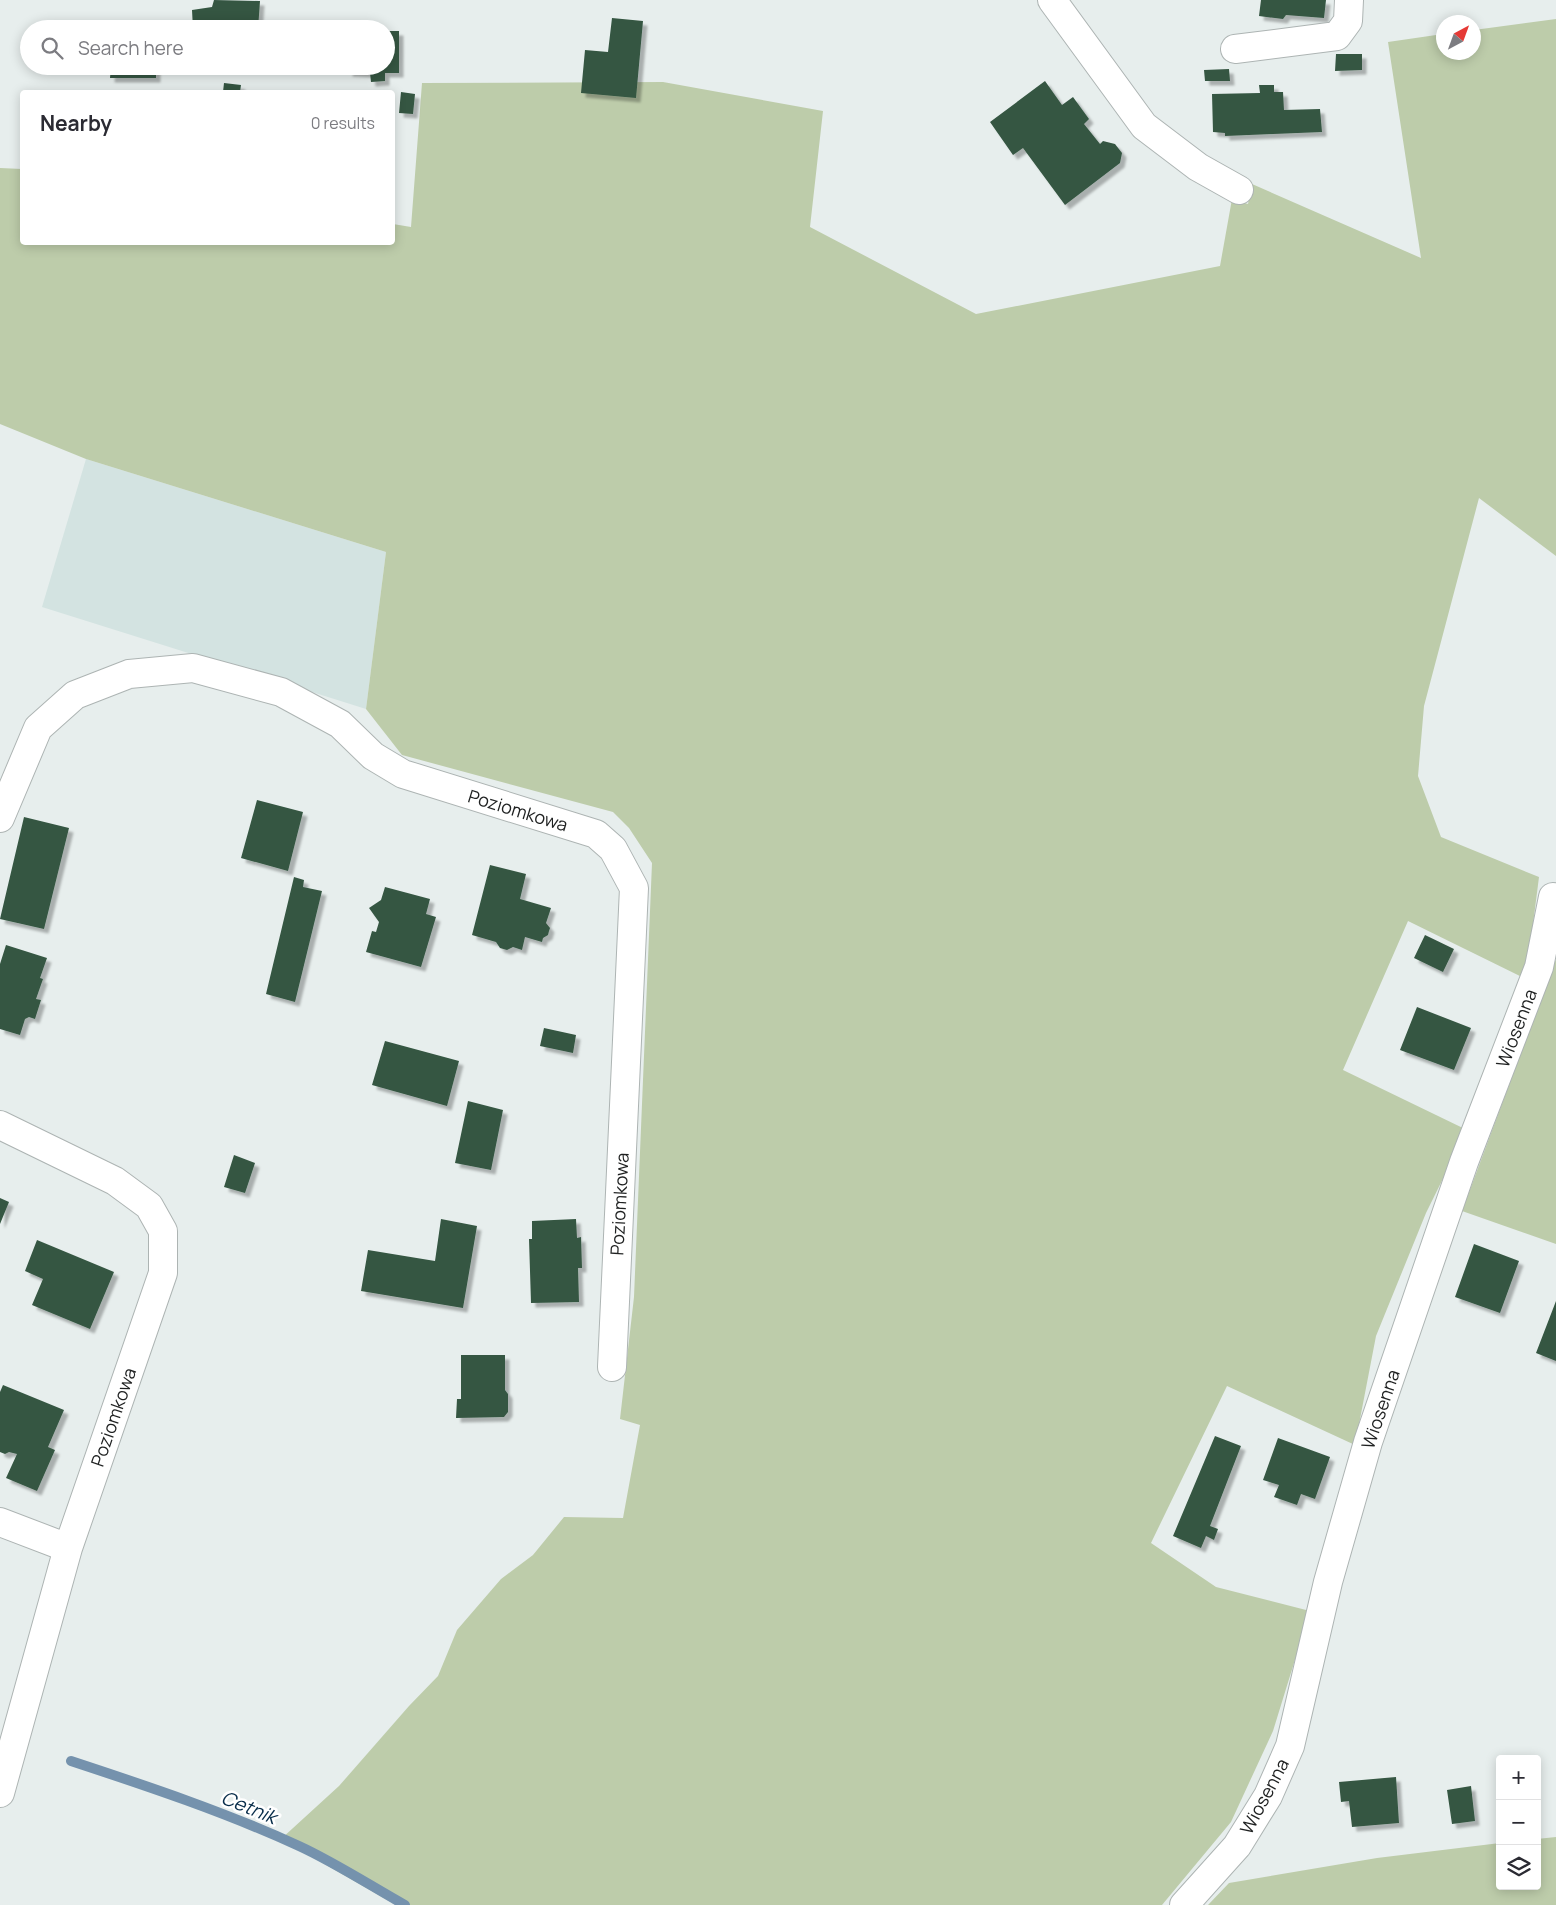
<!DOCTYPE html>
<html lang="en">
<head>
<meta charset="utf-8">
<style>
	body { margin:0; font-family:Manrope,sans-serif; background:#f7f7f7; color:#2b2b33 }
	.controls { position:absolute; right:15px; bottom:15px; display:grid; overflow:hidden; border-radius:5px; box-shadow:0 2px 12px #0003 }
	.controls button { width:45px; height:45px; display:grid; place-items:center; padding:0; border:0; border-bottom:1px solid #e1e1e2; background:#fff; color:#2b2b33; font:25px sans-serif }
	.compass { position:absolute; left:1436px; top:15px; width:45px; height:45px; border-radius:50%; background:#fff; box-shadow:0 2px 12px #0003; rotate:41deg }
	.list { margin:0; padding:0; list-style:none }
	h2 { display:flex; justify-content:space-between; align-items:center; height:65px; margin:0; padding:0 20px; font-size:21px }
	h2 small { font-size:16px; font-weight:400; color:#7c7c81 }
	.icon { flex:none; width:28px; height:28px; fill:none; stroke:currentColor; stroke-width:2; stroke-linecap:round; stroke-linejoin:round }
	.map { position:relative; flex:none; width:1556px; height:1905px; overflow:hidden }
	.search { position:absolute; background:#fff; box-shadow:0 2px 12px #0003; left:20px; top:20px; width:375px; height:55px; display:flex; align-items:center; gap:12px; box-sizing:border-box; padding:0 18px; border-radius:28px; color:#7c7c81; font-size:19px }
	.panel { position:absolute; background:#fff; box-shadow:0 2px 12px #0003; left:20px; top:90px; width:375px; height:155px; border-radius:5px }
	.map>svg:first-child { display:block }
	.built { fill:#d3e3e1 }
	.green { fill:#bdccaa }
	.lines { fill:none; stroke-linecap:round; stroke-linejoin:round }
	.stream { stroke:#7592ad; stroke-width:10 }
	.building { fill:#355642; filter:url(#shadow) }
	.minor-casing { stroke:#adb4b3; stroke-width:30 }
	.minor { stroke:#fff; stroke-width:28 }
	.labels { text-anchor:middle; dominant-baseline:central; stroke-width:5; stroke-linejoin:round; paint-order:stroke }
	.street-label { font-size:18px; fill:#1f2121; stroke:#fff }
	.water-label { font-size:19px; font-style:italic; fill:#072c49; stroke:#fff }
</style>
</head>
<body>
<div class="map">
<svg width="1556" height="1905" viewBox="0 0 1556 1905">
	<defs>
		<filter id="shadow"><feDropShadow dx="4.5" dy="4.5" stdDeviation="1" flood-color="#0004"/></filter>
	</defs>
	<rect width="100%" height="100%" fill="#e7eeed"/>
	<path class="built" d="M86,459L386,552L366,709L42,607Z"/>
	<path class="green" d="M1556,19V556L1479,498L1424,706L1418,776L1441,837L1539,877L1526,979L1408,921L1343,1070L1467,1130L1426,1213L1376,1336L1355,1445L1227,1386L1151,1543L1216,1587L1310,1611L1273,1731L1231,1822L1162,1905H396L281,1839L339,1786L409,1706L438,1676L457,1630L501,1579L533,1555L564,1517L623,1518L640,1425L620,1419L634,1297L652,863L629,828L613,812L402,755L366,709L386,552L86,459L0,424V168L22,169V242H392L393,224L411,227L422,83L663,82L823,111L810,227L976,314L1220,266L1232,199L1248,204L1252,184L1421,258L1388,42L1443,34L1444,52H1474V30Z
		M1556,959V1244L1462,1211Z
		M1556,1837V1905H1208L1229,1883L1377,1858L1500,1843V1886H1537V1839Z"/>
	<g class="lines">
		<path class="stream" d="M71,1761C147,1786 225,1812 299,1846C334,1862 371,1886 405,1905"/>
	</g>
	<path class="building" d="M214,0L260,1L258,29L212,26L210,29H193L192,10L212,7Z
		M1261,0H1326L1324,18L1286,15L1283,19L1259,16Z
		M612,18L643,21L636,98L581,93L585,50L608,52Z
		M386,31H399V73H385V81L371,82L370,73L348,72L349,66H386Z
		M1336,54H1362V70L1335,71Z
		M111,66H156V78H110Z
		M1229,69L1230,81H1205L1204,70Z
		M1045,81L1062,105L1073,97L1089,119L1084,124L1100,144L1103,141L1115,144L1122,153L1120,163L1065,205L1023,148L1013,155L990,122Z
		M224,83L241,85L240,92H223Z
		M1259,85H1274V92H1283L1284,110L1320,109L1322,132L1225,136V133L1213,132L1212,94L1260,93Z
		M401,92L415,94L413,114L399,113Z
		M257,800L303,812L288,871L241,858Z
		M24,817L69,828L44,929L0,919Z
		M490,865L526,874L520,899L551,908L546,923L550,928L549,931L548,935L543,938L542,942L525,937L522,950L513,947L507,950L500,948L496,942L472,935Z
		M294,877L304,880L303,887L322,891L295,1002L266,994Z
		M385,887L430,899L426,914L436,917L421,967L366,952L372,931L376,932L379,922L369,908L381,900Z
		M1425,935L1454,949L1443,972L1414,958Z
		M6,945L47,958L40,978L43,979L36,999L41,1000L35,1019L29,1017L25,1019L20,1035L0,1029V964Z
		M1417,1007L1471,1028L1454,1070L1400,1050Z
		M544,1028L576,1035L573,1053L540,1046Z
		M385,1041L459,1061L447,1106L372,1085Z
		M468,1101L503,1110L491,1170L455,1163Z
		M234,1155L255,1163L245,1193L224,1187Z
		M0,1198L9,1202L0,1224Z
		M441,1219L477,1226L463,1308L361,1291L368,1250L435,1261Z
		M576,1219L577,1238L581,1237L582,1268H578L579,1302L531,1303L529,1239H532V1221Z
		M37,1240L114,1272L90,1329L32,1305L43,1279L25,1271Z
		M1474,1244L1519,1261L1500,1313L1455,1297Z
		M1556,1301V1361L1536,1353Z
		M461,1355H505V1390L508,1394V1412L504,1417L456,1418L457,1399H461Z
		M3,1385L64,1410L48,1447L55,1450L37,1491L6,1478L17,1454L9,1452L5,1454L0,1452V1392Z
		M1215,1436L1241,1446L1210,1526L1218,1529L1214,1540L1206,1536L1201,1548L1173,1536Z
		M1278,1438L1330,1457L1315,1499L1301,1494L1297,1505L1274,1497L1279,1485L1263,1480Z
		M1396,1777L1399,1823L1352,1827L1349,1801L1341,1802L1339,1782Z
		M1471,1786L1475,1821L1452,1824L1447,1790Z"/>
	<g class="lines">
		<g class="minor-casing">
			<path id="minor" d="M1052,0L1144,126L1198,167L1239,190
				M1235,49L1337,36L1348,21L1349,0
				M0,818L38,728L75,695L129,674L193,668L281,692L340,724L373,756L403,774L596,834L613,849L634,888L612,1367
				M0,1125L115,1181L149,1206L163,1231V1273L68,1548L0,1793
				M0,1522L68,1548
				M1184,1905L1237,1846L1268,1796L1290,1746L1328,1582L1368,1442L1464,1162L1539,967L1553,897"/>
		</g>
		<use href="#minor" class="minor"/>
	</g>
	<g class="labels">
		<g class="street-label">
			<text transform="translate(518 810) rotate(17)">Poziomkowa</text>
			<text transform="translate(1516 1028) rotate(-69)">Wiosenna</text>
			<text transform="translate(619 1204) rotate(-87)">Poziomkowa</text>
			<text transform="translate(1380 1409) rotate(-71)">Wiosenna</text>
			<text transform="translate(113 1417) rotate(-71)">Poziomkowa</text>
			<text transform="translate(1264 1796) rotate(-62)">Wiosenna</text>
		</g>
		<g class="water-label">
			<text transform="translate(249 1807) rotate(22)">Cetnik</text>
		</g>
	</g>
</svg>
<div class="controls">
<button>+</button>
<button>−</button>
<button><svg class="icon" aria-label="layers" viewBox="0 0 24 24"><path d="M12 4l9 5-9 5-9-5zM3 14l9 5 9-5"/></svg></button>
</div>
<svg class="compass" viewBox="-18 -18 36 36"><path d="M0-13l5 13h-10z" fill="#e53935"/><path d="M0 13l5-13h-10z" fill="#7c7c81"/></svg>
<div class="search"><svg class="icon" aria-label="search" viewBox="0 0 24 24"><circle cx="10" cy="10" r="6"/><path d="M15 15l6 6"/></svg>Search here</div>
<section class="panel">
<h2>Nearby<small>0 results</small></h2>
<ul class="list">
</ul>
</section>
</div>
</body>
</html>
